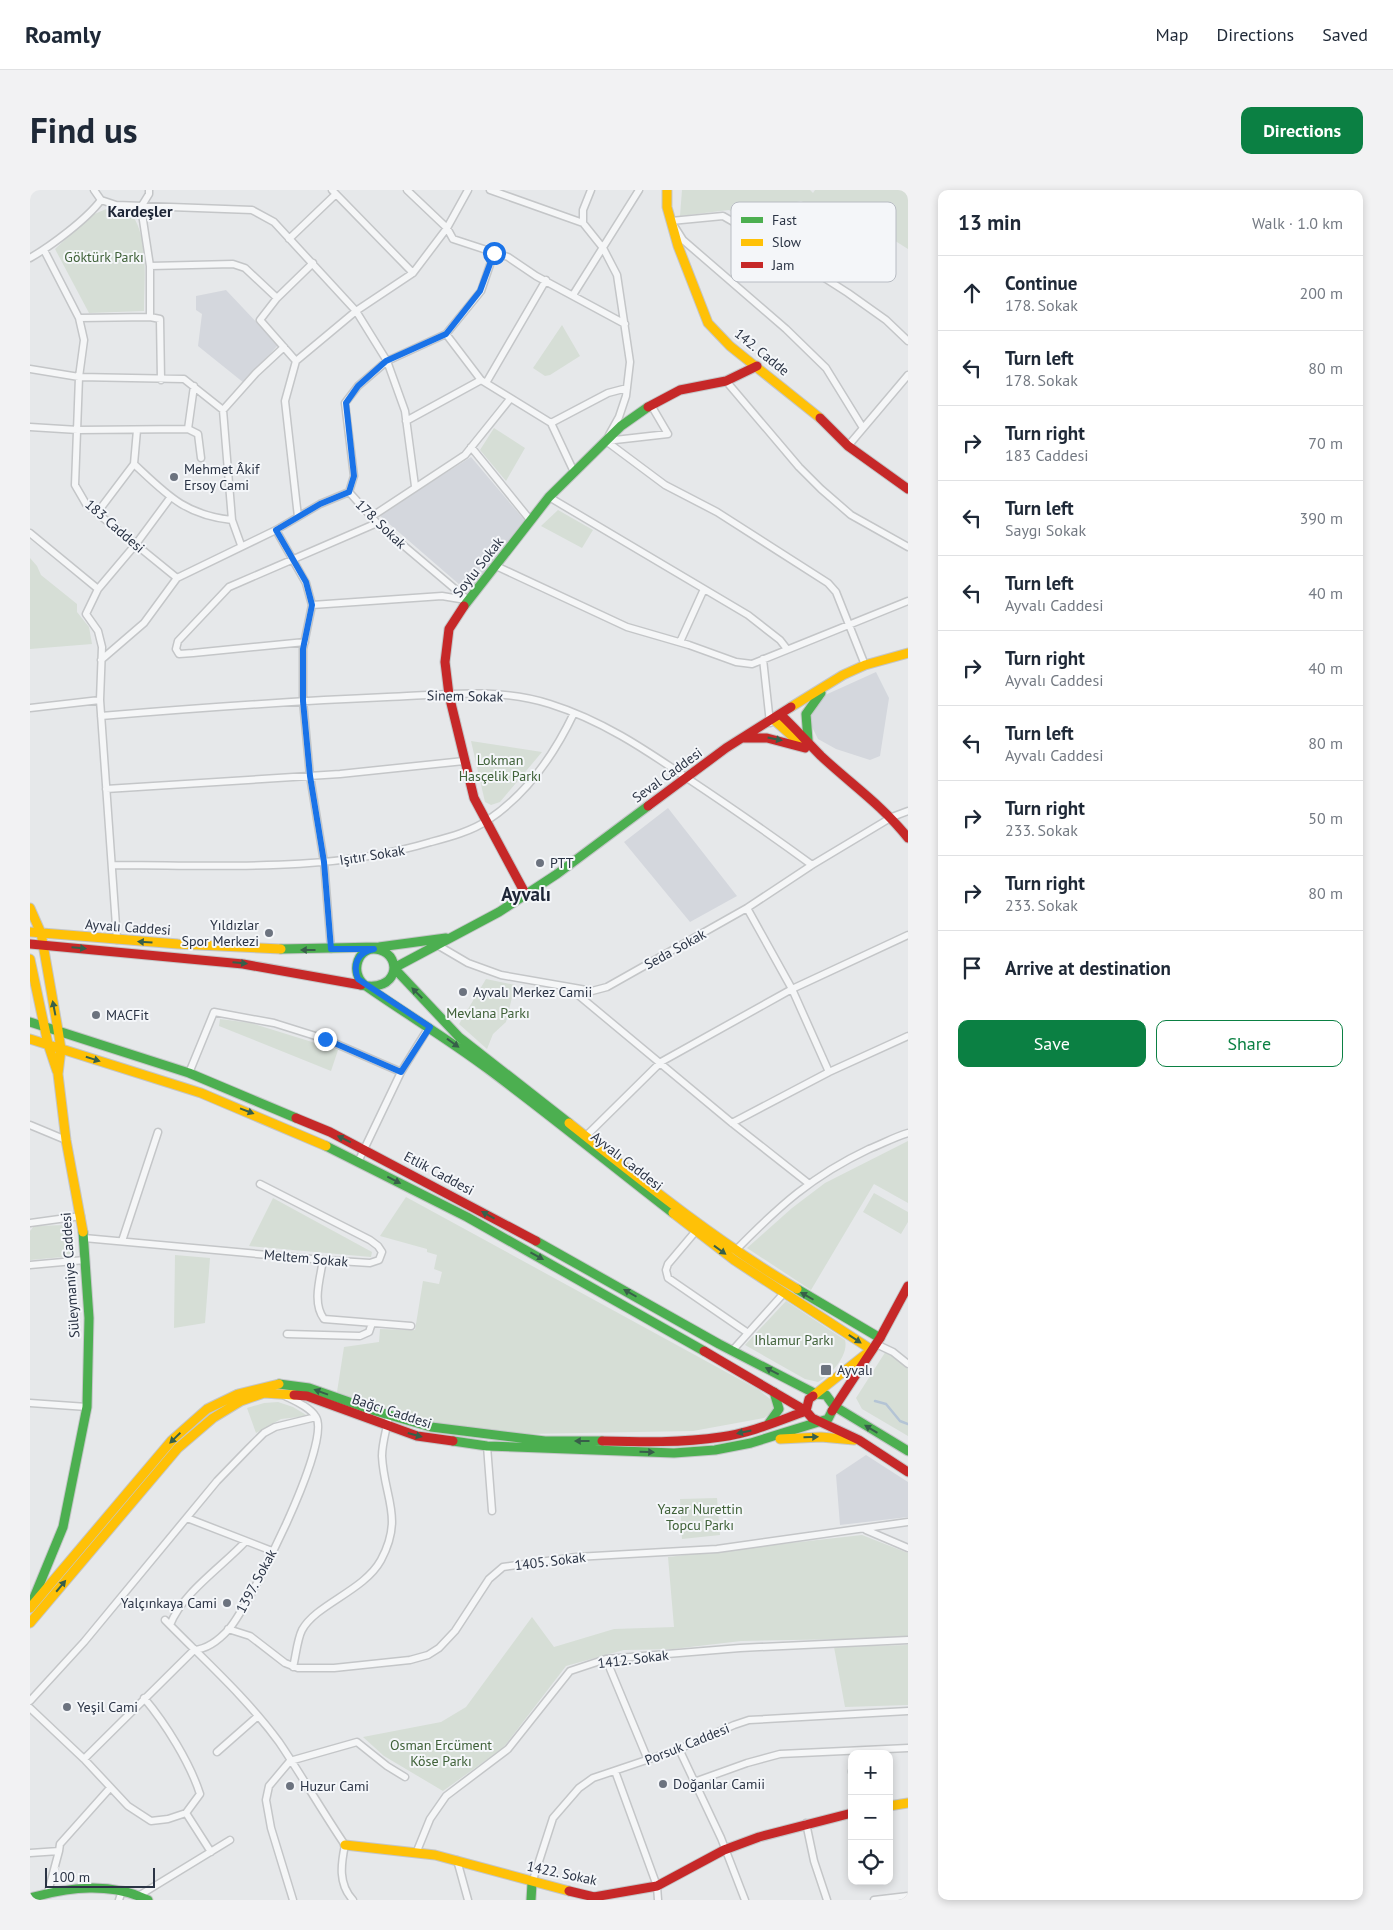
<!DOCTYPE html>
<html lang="en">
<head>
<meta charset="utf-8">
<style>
	body { margin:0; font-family:"PT Sans",sans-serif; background:#f2f2f3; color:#1f2937 }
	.controls { position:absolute; right:15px; bottom:15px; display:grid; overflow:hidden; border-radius:10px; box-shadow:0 2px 8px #0003 }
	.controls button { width:45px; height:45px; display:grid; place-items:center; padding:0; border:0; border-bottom:1px solid #e0e1e3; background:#fff; color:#1f2937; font:25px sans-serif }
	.scale { position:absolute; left:15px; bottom:12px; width:110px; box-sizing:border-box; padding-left:5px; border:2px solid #2b3445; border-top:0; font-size:14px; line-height:18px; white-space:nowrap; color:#2b3445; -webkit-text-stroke:4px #f4f6f9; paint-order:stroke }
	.stop { position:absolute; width:15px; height:15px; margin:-11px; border:4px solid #1a73e8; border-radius:50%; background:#fff }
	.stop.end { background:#1a73e8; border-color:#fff; box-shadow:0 1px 5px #0008 }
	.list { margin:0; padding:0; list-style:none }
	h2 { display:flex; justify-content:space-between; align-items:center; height:65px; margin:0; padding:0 20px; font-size:21px }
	h2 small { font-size:16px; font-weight:400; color:#747a83 }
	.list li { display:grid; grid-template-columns:32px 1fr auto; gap:15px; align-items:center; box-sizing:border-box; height:75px; padding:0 20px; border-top:1px solid #e0e1e3 }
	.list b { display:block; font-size:19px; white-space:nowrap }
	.list p { margin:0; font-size:16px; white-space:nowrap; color:#747a83 }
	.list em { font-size:16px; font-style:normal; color:#747a83 }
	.actions { display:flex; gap:10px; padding:15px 20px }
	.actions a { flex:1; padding:11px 0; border:1px solid #0b8043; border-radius:10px; text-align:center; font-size:18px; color:#0b8043 }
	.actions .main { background:#0b8043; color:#fff }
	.icon { flex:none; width:28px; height:28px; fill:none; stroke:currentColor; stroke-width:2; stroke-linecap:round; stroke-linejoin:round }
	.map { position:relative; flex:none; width:878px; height:1710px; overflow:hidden; border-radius:10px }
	header { display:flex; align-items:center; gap:30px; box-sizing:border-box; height:70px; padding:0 25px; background:#fff; border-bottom:1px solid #e0e1e3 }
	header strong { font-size:24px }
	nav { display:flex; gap:28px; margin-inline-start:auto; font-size:18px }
	.intro { display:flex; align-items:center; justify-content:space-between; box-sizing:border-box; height:120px; padding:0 30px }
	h1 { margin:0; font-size:35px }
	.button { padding:12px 22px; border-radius:10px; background:#0b8043; color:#fff; font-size:18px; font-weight:700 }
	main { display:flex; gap:30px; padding:0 30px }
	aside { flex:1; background:#fff; border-radius:10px; box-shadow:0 2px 8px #0003 }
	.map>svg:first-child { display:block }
	.built { fill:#d4d7dd }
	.green { fill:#d6ded6 }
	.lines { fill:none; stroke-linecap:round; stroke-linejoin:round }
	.stream { stroke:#b4c4d5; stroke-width:2.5 }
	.street-casing { stroke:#c4c6c8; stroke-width:9 }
	.fast-casing { stroke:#c4c6c8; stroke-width:11 }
	.slow-casing { stroke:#c4c6c8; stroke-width:11 }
	.jam-casing { stroke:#c4c6c8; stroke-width:11 }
	.street { stroke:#f5f6f7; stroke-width:6 }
	.fast { stroke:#4caf50; stroke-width:9 }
	.slow { stroke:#ffc107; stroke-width:9 }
	.jam { stroke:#c62828; stroke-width:9 }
	.oneway { fill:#375f49 }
	.route { stroke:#1a73e8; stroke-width:6 }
	.poi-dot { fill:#6c737f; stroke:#f4f6f9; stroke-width:2 }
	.labels { text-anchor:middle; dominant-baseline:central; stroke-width:4; stroke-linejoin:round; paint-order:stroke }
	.park-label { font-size:14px; fill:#3f6138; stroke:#f4f6f9 }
	.street-label { font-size:14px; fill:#2b3445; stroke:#f4f6f9 }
	.poi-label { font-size:14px; fill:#2b3445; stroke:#f4f6f9; text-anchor:start }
	.quarter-label { font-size:16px; font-weight:bold; fill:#1d2536; stroke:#f4f6f9 }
	.district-label { font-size:19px; font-weight:bold; fill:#1d2536; stroke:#f4f6f9 }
	.key { fill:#f4f6f9; stroke:#b8bcc3; stroke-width:1 }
	.key-label { font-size:14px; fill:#2b3445 }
</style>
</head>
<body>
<header>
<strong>Roamly</strong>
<nav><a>Map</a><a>Directions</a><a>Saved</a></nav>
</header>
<div class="intro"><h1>Find us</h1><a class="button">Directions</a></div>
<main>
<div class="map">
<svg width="878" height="1710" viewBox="0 0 878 1710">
	<rect width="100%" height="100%" fill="#e6e8ea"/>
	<path class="built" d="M196,100L248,155L214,193L168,156L172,124L166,120V106Z
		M441,267L496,332L438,402L349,325Z
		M846,482L859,508L850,566L840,570L806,559L788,549L779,531L783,518L793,506Z
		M638,618L707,706L660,732L594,652Z
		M836,1265L878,1292V1327L810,1335L806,1285Z"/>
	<path class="green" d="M652,0H780L783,3L785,0H878V59L851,42L847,48L771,11L767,12L745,47L740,46L699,20L650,26Z
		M76,19L103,26C119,52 114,91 114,121L59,123L25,59L60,26Z
		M532,135L550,166L520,185L515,186L503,178Z
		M464,238L495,258L476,291L450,260Z
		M528,320L563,340L552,358L511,336Z
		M0,368L7,376L11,385L47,414V422L59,437L62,454L0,459Z
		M441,551L512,562L470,612L461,615L455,612Z
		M456,789L485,795L476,832L463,844L457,859L429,834Z
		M190,829L221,833L308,860L301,881L189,836Z
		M878,951V1013L844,994L781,1100L717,1058L762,1018L795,993Z
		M844,1003L878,1022V1032L871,1044L833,1022Z
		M376,1007L729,1200L744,1212L743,1221L734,1228L663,1241L493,1244L427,1237L366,1225L307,1202L314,1157L349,1152L350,1139L385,1140L393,1091L409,1094L412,1082L404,1079L407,1065L397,1062V1059L350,1046Z
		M243,1008L342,1062L341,1067L219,1056Z
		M35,1035L43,1066L0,1070V1041L4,1036Z
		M145,1065L180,1068L175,1133L144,1138Z
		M756,1111L815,1150C819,1165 801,1185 788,1192L775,1189L715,1155Z
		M856,1161L878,1179V1246L832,1219L826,1208Z
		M248,1212L263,1217L278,1226L251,1229L226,1243L217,1218L234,1213Z
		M687,1308L690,1345L652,1349L650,1309Z
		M832,1345L878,1363V1448L711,1451L643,1459L594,1460L536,1476L473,1558L413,1601L354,1566L333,1547L411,1532L436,1517L502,1427L524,1457L584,1439L644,1437L638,1367Z
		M878,1455V1515L815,1517L804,1457Z"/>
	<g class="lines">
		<path class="stream" d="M845,1211L856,1214L870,1231L878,1234"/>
		<g class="street-casing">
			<path id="street" d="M64,0L71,10L86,15L222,20L244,32L326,121L357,171L375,221L385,296
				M119,0V4L111,17L120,76V127L130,129L131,190
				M302,0L383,83
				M377,0L417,38L423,49L478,67L506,86L595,134
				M460,0L553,33L573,58L587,85L600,172L596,206L589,227L579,245
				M553,33V20L561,0
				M259,49L306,4
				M14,60L49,128L54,150L49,187L45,295L56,314L147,388L246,340L290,314L319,302
				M0,68C21,56 57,29 71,10
				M120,76L203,74L215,78L247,108
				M543,105L609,0
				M49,128L120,127
				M416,144L451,190L521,233L544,282
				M266,171L230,130L247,108L283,73
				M0,179L49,187L154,189L193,220L202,330L211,355
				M696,191L769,277L791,299L821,325L878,357
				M456,193L516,90
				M193,220L226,183L254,157
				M376,231L451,190
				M521,233L578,203L597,198
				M0,237L48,240L158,239L168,244L171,268
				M833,238L796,178L756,139L653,50L641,31L693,26L740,53L818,103L856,130L878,151
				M158,239L164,196
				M576,251L635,295L687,322L798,393L806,402L835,475
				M576,251L638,244L621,215
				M818,256L878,185
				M441,257L501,331
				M104,274C137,305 155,325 202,330
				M319,302L324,286L315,213L328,196L357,171L416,144L451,101L464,63
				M319,302L347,333L438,410
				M519,307L718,425L750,450L757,459
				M67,323L104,274L107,240
				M268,327L255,211L266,171L326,121L383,83L417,38L438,0
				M341,327L435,265L480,209
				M246,340L276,393L282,415L273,459V511L280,586L294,672L301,759
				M0,343L68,399
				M466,376L597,437L659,455L706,472L722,474L878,411
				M282,415L412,406L436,410
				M275,452L163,463L149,464L146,459L148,451L199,397L347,333
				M650,452L674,399
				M733,469L740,533
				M71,470L114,433L147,388
				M0,518L70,510
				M71,526C167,518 261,511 357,507C409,505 469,497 520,514C571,530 613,558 657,588C699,616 741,645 782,675
				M76,599L310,584L434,571
				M82,675C188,675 298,683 401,652C420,647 442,641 458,630C497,604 524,565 544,523
				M717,718L762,799L799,882
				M87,750L70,510L72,457L68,441L56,424L68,399L106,354L140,308
				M409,756L438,773L471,785L562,801L577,797L717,718L782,675L862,627L878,621
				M541,799L702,933L778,993
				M159,883L184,822L244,833L295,849L371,882
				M702,933L799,882L878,846
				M0,935L36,950
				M555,947L631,872L762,799L878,745
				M328,972L371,882L399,837
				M0,1033L51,1026
				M665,1042L638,1074L636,1080L638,1088L718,1143
				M54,1048L293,1070L340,1073L349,1070L352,1062L348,1056L340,1050L230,994
				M92,1051L128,942
				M705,1061C749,1016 782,986 839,959C852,954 864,947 878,943
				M293,1070C290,1089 282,1113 294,1129L381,1136
				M0,1075L55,1070
				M257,1144L330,1146L339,1142L342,1133
				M846,1154L863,1162L878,1174
				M702,1161L754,1103
				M0,1213L57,1217
				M457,1256L462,1321
				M157,1328L242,1361
				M836,1340L878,1358
				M135,1430C174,1470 216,1507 249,1552C272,1586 292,1621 315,1655C311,1674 308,1694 323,1710
				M140,1435C152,1403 193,1376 216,1351
				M198,1439L220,1446L255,1473L268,1478H304L380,1470L398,1465L409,1458L425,1441L459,1389L473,1377L546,1367L687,1359L878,1332
				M576,1469L618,1570
				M263,1477C266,1466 267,1450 272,1440C286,1414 334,1401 351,1370C374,1327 354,1308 352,1266C352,1253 357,1238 359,1225
				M114,1508C136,1534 160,1573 170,1604L156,1623
				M0,1511L54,1452L187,1291L218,1259L234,1243L245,1237L286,1227
				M0,1518L54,1569L98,1616L121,1631L138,1629L156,1623
				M649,1559L691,1648L715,1710
				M187,1562L228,1526
				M54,1569L164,1460C178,1459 190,1449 199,1439C220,1414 302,1253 286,1227C280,1217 265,1211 255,1206
				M585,1581L627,1696L628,1710
				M822,1582V1581
				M664,1592L717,1573L750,1564L878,1558
				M156,1623L181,1662
				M776,1633L784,1671L797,1710
				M387,1661L400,1629L416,1606L478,1559L540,1481L576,1469L710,1458L878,1450
				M0,1663L29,1661L30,1654L80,1598
				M427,1670L438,1710
				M502,1693L523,1628L549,1598L563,1588L649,1559L704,1535L719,1530L878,1521
				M18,1702L29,1661
				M110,1705L200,1650
				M89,1710L92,1701
				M263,1710L241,1638L236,1610L239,1596L260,1571L327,1552L357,1576L375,1587
				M844,1710L878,1706"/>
		</g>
		<g class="fast-casing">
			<path id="fast" d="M434,416L519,307L591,236L618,217
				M778,550L776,524L791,503
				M251,759L349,757L416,748
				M364,778L429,847L539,933
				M364,778L469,722L527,684L618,616
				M331,795C368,803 373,767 350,760C328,753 318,784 336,796C376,824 418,849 458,879C520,925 581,975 643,1023
				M0,832L159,883L266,928
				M296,956L437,1027L674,1161
				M506,1051L689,1154L786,1204L796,1205L804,1216L878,1261
				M767,1099L850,1148
				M249,1194L279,1198L342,1220L401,1237L515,1251H572
				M739,1233L749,1219L744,1202
				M423,1251L457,1256L644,1263L685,1260L721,1253L798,1229L802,1221
				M3,1410L33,1337L57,1217L59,1128L53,1042
				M0,1708C39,1697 80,1692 118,1710
				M501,1710L502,1693"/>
		</g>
		<g class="slow-casing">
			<path id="slow" d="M637,0V17L648,56L678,133L700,156L790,228
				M761,517L813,485L835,475L878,463
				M744,530L772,555
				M0,718L11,743L28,840L31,859L28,884L36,950L53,1042
				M0,742L148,754L251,759
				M0,769L18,854L27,881
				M0,849L171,903L296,956
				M539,933C613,992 686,1051 767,1099
				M643,1023L704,1070L842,1160
				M783,1206L836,1164
				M750,1249L791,1247L824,1250
				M0,1418L142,1250L177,1219L208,1204L249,1194
				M0,1433L148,1258L183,1228L211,1211L234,1203L264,1205
				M859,1616L878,1613
				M315,1655L405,1665L539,1701"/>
		</g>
		<g class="jam-casing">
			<path id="jam" d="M618,217L650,200L696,191L727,176
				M790,228L818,256L878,299
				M434,416L419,439L415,472L419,505L444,608L496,705
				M751,525C765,538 778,553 791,566C821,594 853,616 878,648
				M714,548H737L775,558
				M618,616L696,558L761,517
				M0,754L213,774L331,795
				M266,928L300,942L506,1051
				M674,1161L776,1221L782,1228L829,1250L878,1282
				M264,1205L277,1206L387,1246L423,1251
				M802,1221L850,1148L878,1096
				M572,1251C611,1252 652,1253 691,1247C721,1243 748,1231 776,1221L779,1209L783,1206
				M539,1701L564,1707L627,1696L694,1660L729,1647L822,1623"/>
		</g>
		<use href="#street" class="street"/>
		<use href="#fast" class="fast"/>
		<use href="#slow" class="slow"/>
		<use href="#jam" class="jam"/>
	</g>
	<defs><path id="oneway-solid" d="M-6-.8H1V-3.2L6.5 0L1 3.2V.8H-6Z" transform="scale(1.25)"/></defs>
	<g class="oneway">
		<use href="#oneway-solid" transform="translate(745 549) rotate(11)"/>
		<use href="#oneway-solid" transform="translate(115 752) rotate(-176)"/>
		<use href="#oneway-solid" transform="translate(49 758) rotate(5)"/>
		<use href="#oneway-solid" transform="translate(278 760) rotate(-180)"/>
		<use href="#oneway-solid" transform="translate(210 773) rotate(5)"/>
		<use href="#oneway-solid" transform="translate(387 803) rotate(-135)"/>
		<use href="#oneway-solid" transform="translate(24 818) rotate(-101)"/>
		<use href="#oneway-solid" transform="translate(423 853) rotate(36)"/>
		<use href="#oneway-solid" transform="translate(63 869) rotate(17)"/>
		<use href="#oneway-solid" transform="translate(217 921) rotate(21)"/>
		<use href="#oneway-solid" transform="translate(314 949) rotate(-154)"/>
		<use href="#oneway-solid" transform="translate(364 990) rotate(27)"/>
		<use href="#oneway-solid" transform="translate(458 1025) rotate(-151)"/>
		<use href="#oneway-solid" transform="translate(690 1060) rotate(36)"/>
		<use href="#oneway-solid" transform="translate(507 1066) rotate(29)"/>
		<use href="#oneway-solid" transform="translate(600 1103) rotate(-150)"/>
		<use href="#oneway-solid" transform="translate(777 1106) rotate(-150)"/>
		<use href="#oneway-solid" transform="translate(825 1149) rotate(33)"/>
		<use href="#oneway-solid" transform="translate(742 1181) rotate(-153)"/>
		<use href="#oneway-solid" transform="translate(291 1202) rotate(-160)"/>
		<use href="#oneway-solid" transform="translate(841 1239) rotate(-149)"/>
		<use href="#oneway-solid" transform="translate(714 1242) rotate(168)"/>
		<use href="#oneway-solid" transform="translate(385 1245) rotate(15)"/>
		<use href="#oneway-solid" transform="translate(781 1247) rotate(-1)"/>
		<use href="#oneway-solid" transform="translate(145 1248) rotate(136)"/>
		<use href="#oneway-solid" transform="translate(552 1251) rotate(-180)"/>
		<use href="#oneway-solid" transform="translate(617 1262) rotate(2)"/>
		<use href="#oneway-solid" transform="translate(31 1396) rotate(-50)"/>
	</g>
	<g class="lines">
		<path class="route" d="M295,849L371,882L400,837L328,789C322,774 328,762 344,759H301L294,672L280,586L273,511V459L282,415L276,392L246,340L290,314L319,302L324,286L316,213L328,196L356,171L416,144L450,101L464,63"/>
	</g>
	<g class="poi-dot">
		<circle cx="144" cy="287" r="5"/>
		<circle cx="510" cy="673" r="5"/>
		<circle cx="239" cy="743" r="5"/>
		<circle cx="433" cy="802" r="5"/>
		<circle cx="66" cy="825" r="5"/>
		<rect x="790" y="1174" width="12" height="12" rx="2.5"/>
		<circle cx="197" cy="1413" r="5"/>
		<circle cx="37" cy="1517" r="5"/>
		<circle cx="633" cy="1594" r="5"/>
		<circle cx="260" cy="1596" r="5"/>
	</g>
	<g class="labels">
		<g class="park-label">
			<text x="74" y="67">Göktürk Parkı</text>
			<text x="470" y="570">Lokman<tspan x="470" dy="16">Hasçelik Parkı</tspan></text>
			<text x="458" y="823">Mevlana Parkı</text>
			<text x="764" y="1150">Ihlamur Parkı</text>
			<text x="670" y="1319">Yazar Nurettin<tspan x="670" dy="16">Topcu Parkı</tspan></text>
			<text x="411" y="1555">Osman Ercüment<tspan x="411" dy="16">Köse Parkı</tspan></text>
		</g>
		<g class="street-label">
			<text transform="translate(732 162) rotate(39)">142. Cadde</text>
			<text transform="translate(351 334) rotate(44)">178. Sokak</text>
			<text transform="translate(85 336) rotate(41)">183 Caddesi</text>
			<text transform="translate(448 377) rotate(-52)">Soylu Sokak</text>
			<text transform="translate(435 506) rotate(1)">Sinem Sokak</text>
			<text transform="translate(637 585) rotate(-36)">Seval Caddesi</text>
			<text transform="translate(342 665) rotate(-9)">Işıtır Sokak</text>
			<text transform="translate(98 737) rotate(4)">Ayvalı Caddesi</text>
			<text transform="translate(645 759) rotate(-29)">Seda Sokak</text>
			<text transform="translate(597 971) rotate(38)">Ayvalı Caddesi</text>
			<text transform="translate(409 983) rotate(28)">Etlik Caddesi</text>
			<text transform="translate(276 1068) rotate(5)">Meltem Sokak</text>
			<text transform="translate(40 1085) rotate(-94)">Süleymaniye Caddesi</text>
			<text transform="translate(362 1221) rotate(18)">Bağcı Caddesi</text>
			<text transform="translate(520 1371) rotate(-7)">1405. Sokak</text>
			<text transform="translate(226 1391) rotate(-62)">1397. Sokak</text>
			<text transform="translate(603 1469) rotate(-7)">1412. Sokak</text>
			<text transform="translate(657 1554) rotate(-22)">Porsuk Caddesi</text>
			<text transform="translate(532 1683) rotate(12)">1422. Sokak</text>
		</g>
		<g class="poi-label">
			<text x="154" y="279">Mehmet Âkif<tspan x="154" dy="16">Ersoy Cami</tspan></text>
			<text x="520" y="673">PTT</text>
			<text x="229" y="735" text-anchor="end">Yıldızlar<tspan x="229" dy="16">Spor Merkezi</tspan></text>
			<text x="443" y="802">Ayvalı Merkez Camii</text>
			<text x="76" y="825">MACFit</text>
			<text x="807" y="1180">Ayvalı</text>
			<text x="187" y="1413" text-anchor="end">Yalçınkaya Cami</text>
			<text x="47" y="1517">Yeşil Cami</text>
			<text x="643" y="1594">Doğanlar Camii</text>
			<text x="270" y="1596">Huzur Cami</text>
		</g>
		<g class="quarter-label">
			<text x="110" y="21">Kardeşler</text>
		</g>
		<g class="district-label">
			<text x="496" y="704">Ayvalı</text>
		</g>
	</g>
	<rect x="701" y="12" width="165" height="80" rx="8" class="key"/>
	<rect x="711" y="27" width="22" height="6" fill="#4caf50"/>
	<rect x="711" y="49" width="22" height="7" fill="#ffc107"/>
	<rect x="711" y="72" width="22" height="6" fill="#c62828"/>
	<g class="key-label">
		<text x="742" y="35">Fast</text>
		<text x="742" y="57">Slow</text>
		<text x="742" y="80">Jam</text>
	</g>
</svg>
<div class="controls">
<button>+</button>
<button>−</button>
<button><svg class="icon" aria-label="locate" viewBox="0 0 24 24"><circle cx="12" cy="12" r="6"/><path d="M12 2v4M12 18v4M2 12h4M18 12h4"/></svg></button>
</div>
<div class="scale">100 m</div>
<div class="stop" style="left:464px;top:63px"></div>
<div class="stop end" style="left:295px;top:849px"></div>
</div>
<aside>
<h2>13 min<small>Walk · 1.0 km</small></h2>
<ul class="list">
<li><svg class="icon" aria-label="ahead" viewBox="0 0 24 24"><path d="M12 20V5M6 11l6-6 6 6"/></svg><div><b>Continue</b><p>178. Sokak</p></div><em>200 m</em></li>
<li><svg class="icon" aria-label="left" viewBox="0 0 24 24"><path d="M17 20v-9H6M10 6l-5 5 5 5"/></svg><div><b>Turn left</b><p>178. Sokak</p></div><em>80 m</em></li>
<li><svg class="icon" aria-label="right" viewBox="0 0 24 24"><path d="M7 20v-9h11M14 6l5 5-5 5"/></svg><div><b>Turn right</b><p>183 Caddesi</p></div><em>70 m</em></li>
<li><svg class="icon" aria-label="left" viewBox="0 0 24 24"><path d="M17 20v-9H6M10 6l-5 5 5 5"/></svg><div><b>Turn left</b><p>Saygı Sokak</p></div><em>390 m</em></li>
<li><svg class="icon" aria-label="left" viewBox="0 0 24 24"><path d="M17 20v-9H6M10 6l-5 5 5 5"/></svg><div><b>Turn left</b><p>Ayvalı Caddesi</p></div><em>40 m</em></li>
<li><svg class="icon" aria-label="right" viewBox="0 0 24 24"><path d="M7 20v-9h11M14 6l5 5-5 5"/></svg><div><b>Turn right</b><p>Ayvalı Caddesi</p></div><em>40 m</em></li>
<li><svg class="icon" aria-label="left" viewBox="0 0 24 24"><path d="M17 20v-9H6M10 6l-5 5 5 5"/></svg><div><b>Turn left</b><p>Ayvalı Caddesi</p></div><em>80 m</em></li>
<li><svg class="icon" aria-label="right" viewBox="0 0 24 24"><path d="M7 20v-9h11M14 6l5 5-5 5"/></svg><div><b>Turn right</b><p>233. Sokak</p></div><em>50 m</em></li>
<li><svg class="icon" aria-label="right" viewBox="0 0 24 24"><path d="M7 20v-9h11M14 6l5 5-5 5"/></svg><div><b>Turn right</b><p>233. Sokak</p></div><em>80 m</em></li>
<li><svg class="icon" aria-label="arrive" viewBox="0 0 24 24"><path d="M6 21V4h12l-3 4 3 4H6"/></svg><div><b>Arrive at destination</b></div></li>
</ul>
<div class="actions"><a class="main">Save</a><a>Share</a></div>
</aside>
</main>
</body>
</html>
